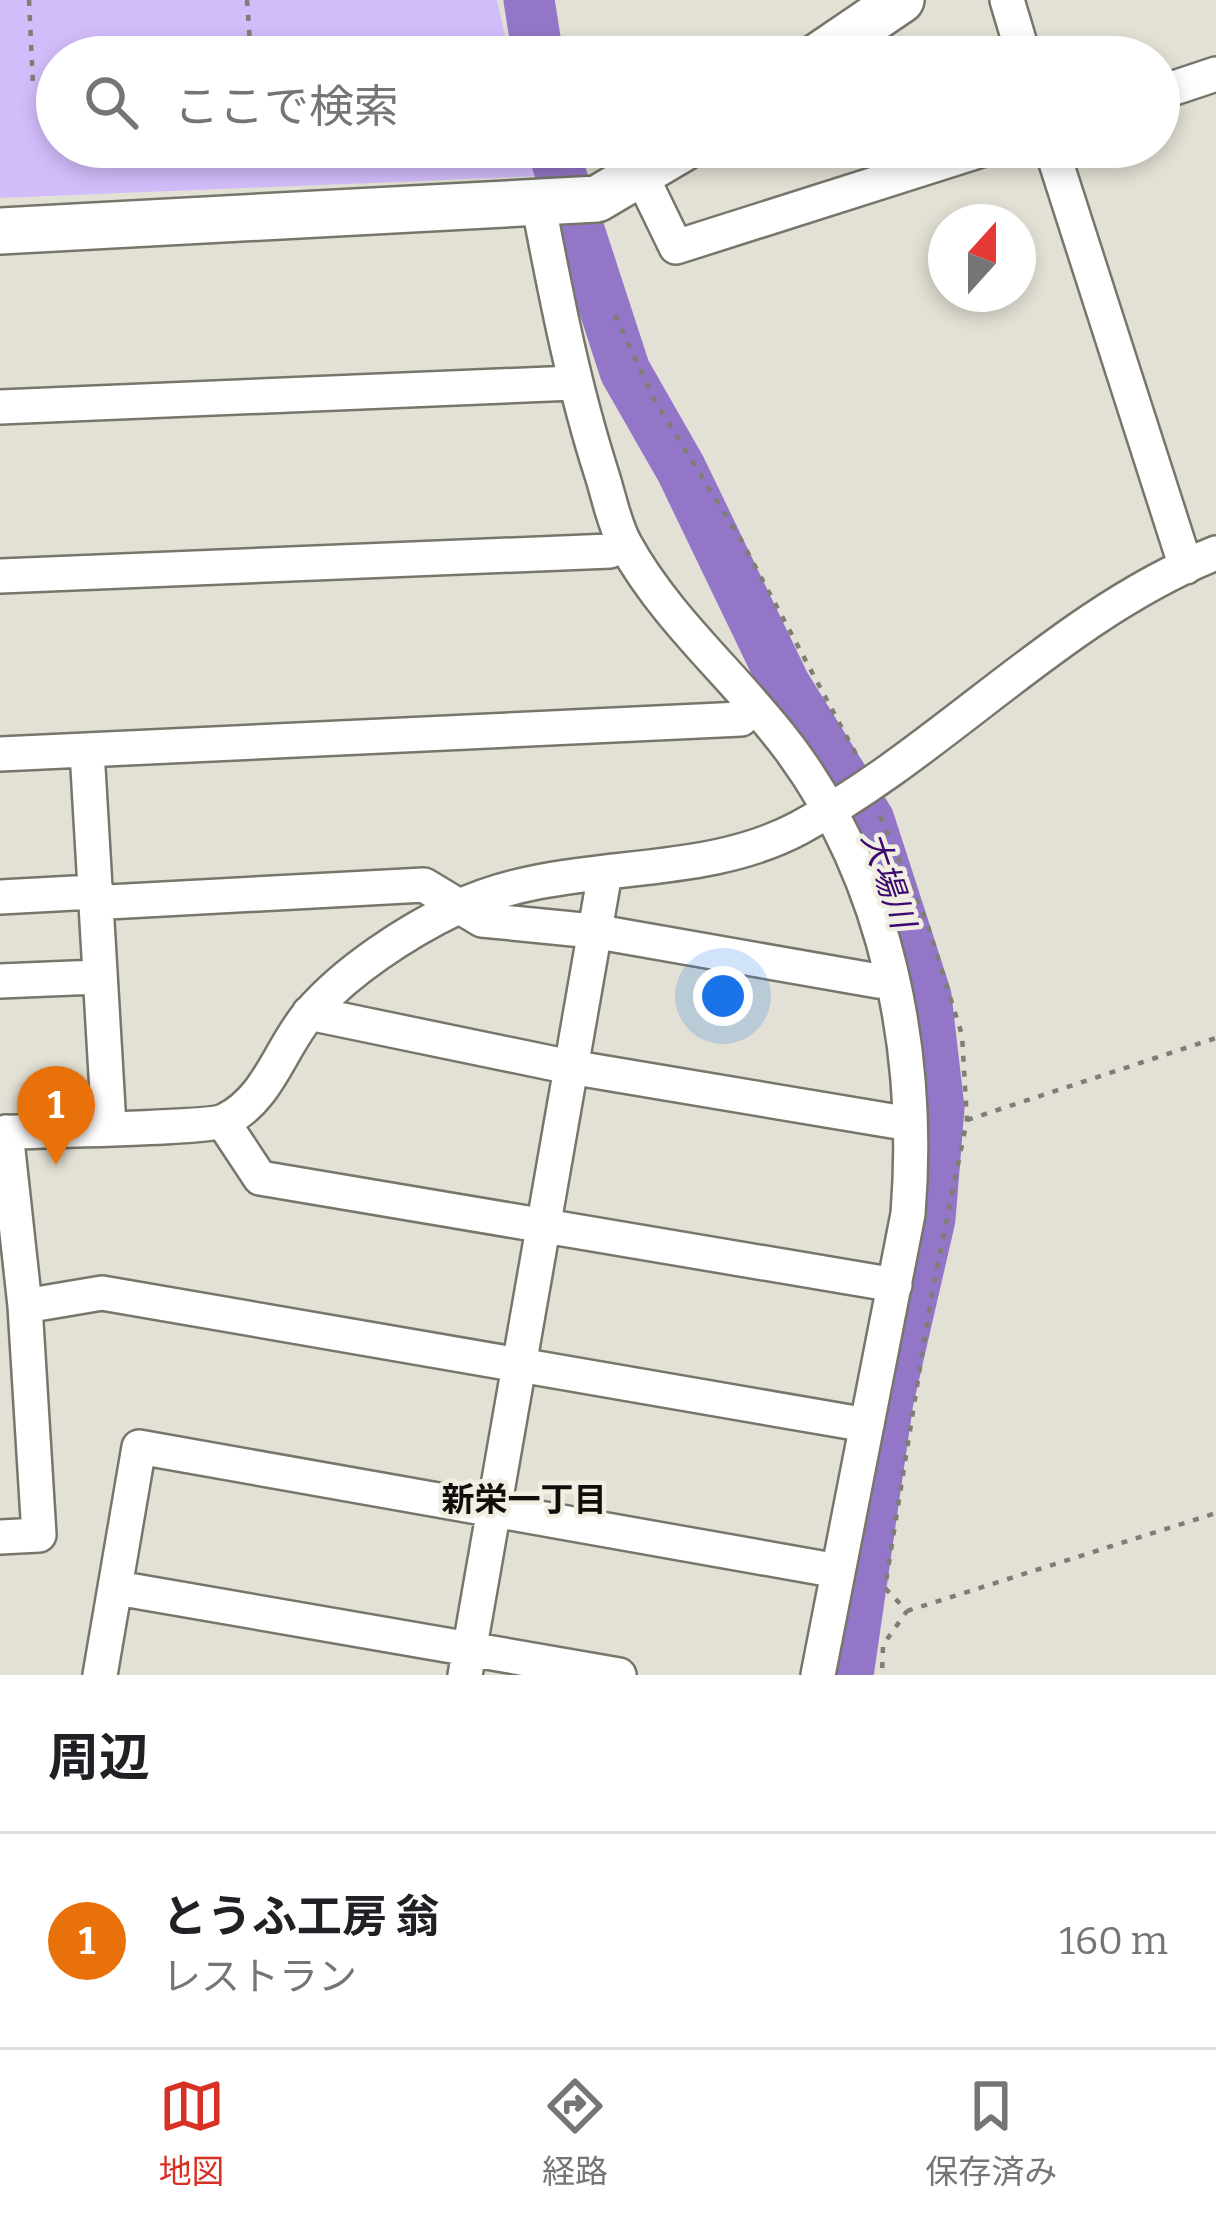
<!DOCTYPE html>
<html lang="ja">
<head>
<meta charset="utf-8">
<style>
	body { margin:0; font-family:Bitter,"Noto Sans JP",serif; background:#f6f6f6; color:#202124 }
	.compass { position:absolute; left:928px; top:204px; width:108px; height:108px; border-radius:50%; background:#fff; box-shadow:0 6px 18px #0003; rotate:21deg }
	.you { position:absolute; left:723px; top:996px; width:42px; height:42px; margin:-30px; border:9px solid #fff; border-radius:50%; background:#1a73e8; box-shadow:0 0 0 18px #1a73e833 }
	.badge { display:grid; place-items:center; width:78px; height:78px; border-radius:50%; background:#d93025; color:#fff; font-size:39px; font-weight:700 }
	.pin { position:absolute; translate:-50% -99px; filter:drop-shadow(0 3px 6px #0008) }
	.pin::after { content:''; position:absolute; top:63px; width:42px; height:36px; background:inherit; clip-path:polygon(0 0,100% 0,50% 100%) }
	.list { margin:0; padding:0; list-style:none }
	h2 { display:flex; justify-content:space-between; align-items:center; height:156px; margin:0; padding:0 48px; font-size:51px }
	h2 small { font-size:39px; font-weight:400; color:#757577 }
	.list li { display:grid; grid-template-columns:78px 1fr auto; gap:36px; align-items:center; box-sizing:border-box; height:216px; padding:0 48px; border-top:3px solid #e0e0e0 }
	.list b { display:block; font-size:45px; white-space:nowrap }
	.list p { margin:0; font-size:39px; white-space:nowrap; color:#757577 }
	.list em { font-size:39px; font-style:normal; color:#757577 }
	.icon { flex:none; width:66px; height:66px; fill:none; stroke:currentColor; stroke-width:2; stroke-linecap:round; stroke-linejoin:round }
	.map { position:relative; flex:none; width:1216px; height:1675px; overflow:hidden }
	.search { position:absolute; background:#fff; box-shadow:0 6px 18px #0003; left:36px; right:36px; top:36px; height:132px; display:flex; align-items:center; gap:30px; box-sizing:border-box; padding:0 42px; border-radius:66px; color:#757577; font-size:45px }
	.sheet { height:372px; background:#fff }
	nav { display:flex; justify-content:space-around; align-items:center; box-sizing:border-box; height:168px; border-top:3px solid #e0e0e0; background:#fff; font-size:33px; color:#757577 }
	nav a { display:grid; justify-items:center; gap:6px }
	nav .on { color:#d93025 }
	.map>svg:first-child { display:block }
	.green { fill:#d2bdfb }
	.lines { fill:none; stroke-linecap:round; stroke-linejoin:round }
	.river { stroke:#9476c8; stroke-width:51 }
	.street-casing { stroke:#77766b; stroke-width:38 }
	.secondary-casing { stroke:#77766b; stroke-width:50 }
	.path { stroke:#7f7e75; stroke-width:4.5; stroke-dasharray:6 9; stroke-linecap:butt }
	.street { stroke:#fff; stroke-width:33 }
	.secondary { stroke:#fff; stroke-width:45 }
	.labels { text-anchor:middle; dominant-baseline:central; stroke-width:9; stroke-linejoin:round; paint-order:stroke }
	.water-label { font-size:33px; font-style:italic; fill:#3e096f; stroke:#f0efe2 }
	.neighbourhood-label { font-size:33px; font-weight:bold; fill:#0f0e0a; stroke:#f0efe2 }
</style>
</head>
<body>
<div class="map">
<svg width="1216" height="1675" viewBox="0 0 1216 1675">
	<rect width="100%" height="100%" fill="#e3e1d5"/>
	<path class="green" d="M0,0H497L510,57H57V147H532L539,176L0,198Z"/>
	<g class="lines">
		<path class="river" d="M529,0L538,57
			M552,147L625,371L681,469L785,685L869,820L926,996L939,1108L930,1219L888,1401L848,1675"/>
		<g class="street-casing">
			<path id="street" d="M1007,0L1024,57
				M1159,93L1216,74
				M1051,147L1186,567
				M642,177L676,247L991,147
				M538,202C556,295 573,385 602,475C609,497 614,524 625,544C667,621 739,680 790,749C888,881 921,1053 908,1214L818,1675
				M0,407L573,383
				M0,576L610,551L624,543
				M87,751L109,1126
				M0,754L741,719L752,706
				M0,897L93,892L108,902L424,885L482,920L593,931L878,981L892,978
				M0,981L97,977
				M309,1013L570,1067L910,1124
				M223,1122L260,1178L895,1285
				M0,1133C34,1130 210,1129 226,1120C269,1098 280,1048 309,1014C346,971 406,932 456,908C564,856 694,884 799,828C945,749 1061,615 1216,553
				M25,1306L102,1293L867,1425
				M0,1537L39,1535L25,1306L6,1132
				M117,1588L619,1675
				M100,1675L139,1447L838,1571
				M465,1675L605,873"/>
		</g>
		<g class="secondary-casing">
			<path id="secondary" d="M817,57L901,0
				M0,231L597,199L685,147"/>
		</g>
		<path class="path" d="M29,0L33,85
			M247,0L251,57
			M615,315L655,401L741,540L857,756
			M880,816L927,923L962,1035L967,1120L932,1292L885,1588L907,1611L883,1645L882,1675
			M967,1120L1216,1038
			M907,1611L1216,1513"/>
		<use href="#street" class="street"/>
		<use href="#secondary" class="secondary"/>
	</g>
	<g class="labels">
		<g class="water-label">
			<text transform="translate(888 880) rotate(71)">大場川</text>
		</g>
		<g class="neighbourhood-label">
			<text x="524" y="1500">新栄一丁目</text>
		</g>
	</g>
</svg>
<svg class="compass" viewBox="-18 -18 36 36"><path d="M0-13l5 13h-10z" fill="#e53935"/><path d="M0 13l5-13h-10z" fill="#757577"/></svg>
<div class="you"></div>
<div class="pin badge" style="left:56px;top:1165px;background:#e8710a">1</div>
<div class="search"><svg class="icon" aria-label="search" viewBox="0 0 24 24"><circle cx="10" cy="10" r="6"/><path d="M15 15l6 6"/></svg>ここで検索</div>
</div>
<section class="sheet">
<h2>周辺<small></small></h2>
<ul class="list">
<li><span class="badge" style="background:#e8710a">1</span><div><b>とうふ工房 翁</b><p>レストラン</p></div><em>160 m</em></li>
</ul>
</section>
<nav>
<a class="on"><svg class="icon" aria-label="map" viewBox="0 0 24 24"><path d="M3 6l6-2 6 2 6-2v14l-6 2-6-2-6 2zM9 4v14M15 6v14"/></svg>地図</a>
<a><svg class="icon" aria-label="directions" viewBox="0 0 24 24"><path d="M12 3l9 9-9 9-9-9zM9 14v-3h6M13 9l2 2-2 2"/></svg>経路</a>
<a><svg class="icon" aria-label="saved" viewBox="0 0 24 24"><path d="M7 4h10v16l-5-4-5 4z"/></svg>保存済み</a>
</nav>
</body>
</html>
